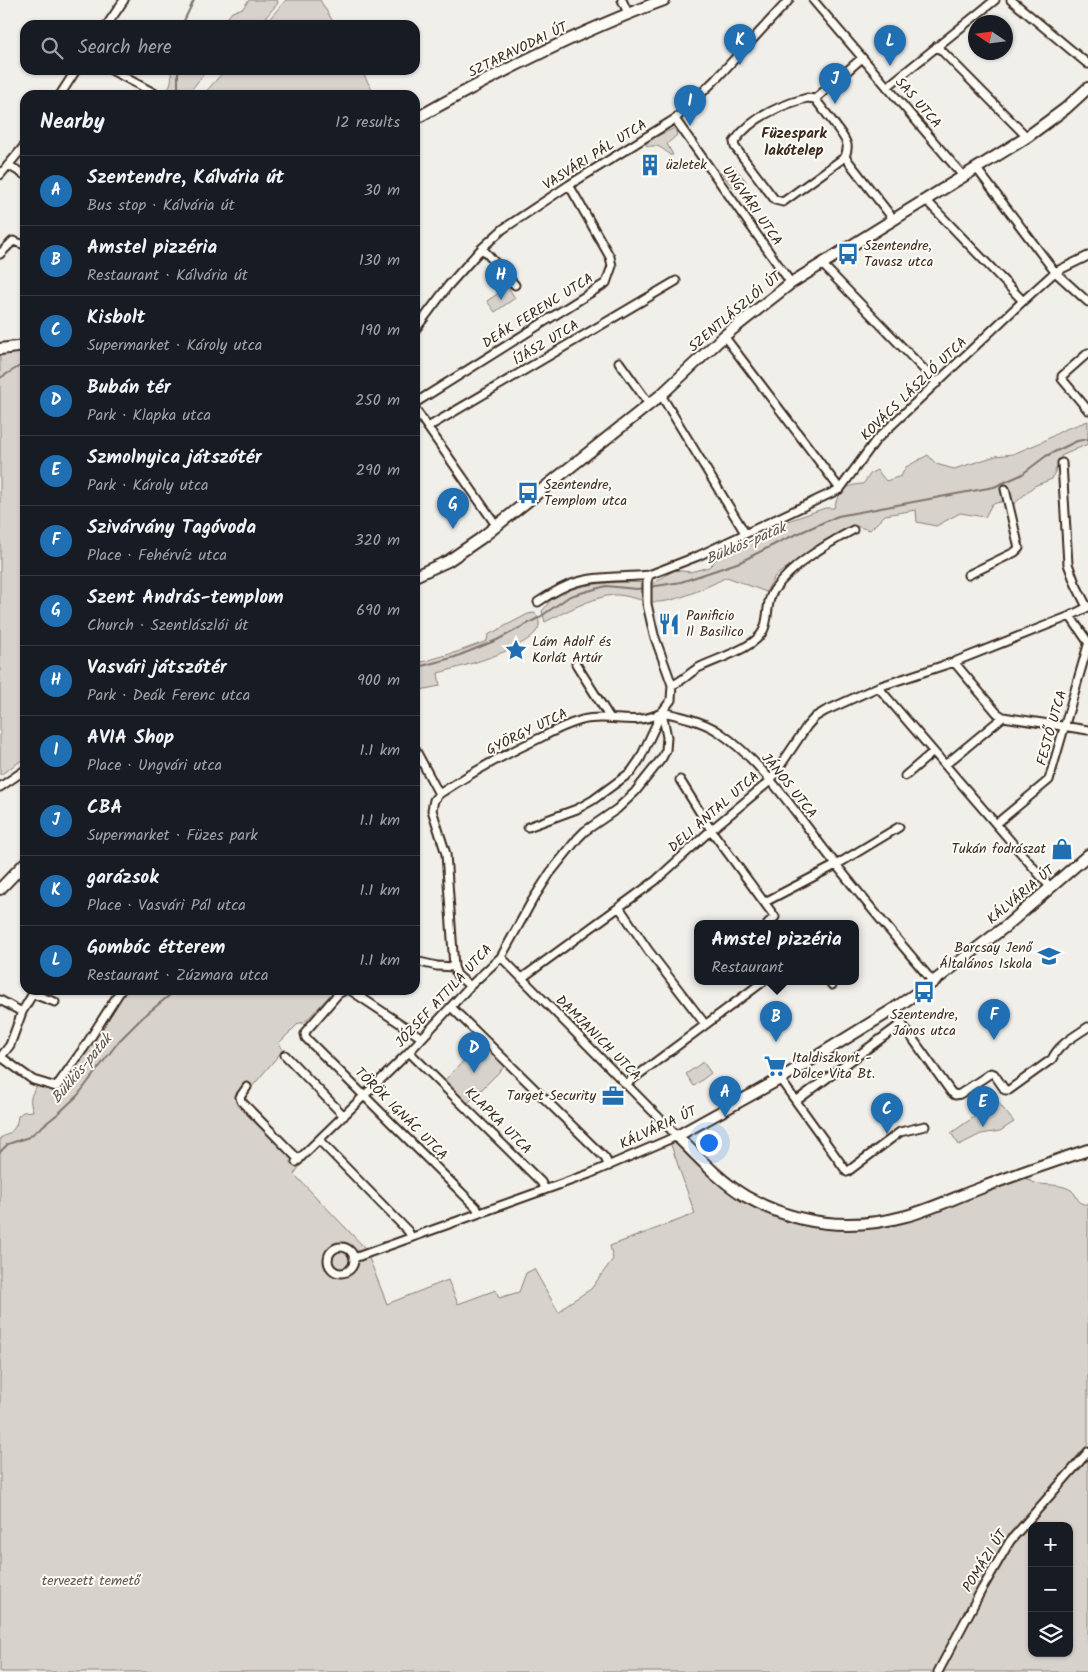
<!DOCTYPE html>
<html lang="en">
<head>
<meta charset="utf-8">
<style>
	body { margin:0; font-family:Kalam,sans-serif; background:#242831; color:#f1f3f6 }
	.controls { position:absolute; right:15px; bottom:15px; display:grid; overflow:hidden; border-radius:10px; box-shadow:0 1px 4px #0004 }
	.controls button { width:45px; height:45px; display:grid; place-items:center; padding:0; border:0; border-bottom:1px solid #363941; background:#171b24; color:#f1f3f6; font:25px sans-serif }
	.compass { position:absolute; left:968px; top:15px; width:45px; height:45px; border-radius:50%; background:#171b24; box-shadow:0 1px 4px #0004; rotate:283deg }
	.you { position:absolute; left:708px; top:1142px; width:18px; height:18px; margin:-12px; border:4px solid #fff; border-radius:50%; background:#1a73e8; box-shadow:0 0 0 8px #1a73e833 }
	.badge { display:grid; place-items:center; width:32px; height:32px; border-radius:50%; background:#1f6fb2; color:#fff; font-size:16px; font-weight:700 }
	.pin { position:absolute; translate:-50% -41px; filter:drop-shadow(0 1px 2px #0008) }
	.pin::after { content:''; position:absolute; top:26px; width:18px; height:15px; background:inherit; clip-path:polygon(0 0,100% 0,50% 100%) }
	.popup { position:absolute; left:694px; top:920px; width:165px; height:65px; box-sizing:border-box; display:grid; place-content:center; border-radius:10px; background:#171b24; filter:drop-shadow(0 1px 4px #0005); font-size:16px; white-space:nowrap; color:#9ea1a6 }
	.popup b { font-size:19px; color:#f1f3f6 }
	.popup::after { content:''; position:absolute; left:50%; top:100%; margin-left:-10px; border:10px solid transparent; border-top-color:#171b24 }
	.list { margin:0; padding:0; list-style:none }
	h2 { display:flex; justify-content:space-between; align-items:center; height:65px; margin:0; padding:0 20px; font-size:21px }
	h2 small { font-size:16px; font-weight:400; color:#9ea1a6 }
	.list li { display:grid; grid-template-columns:32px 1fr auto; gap:15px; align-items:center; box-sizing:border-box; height:70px; padding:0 20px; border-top:1px solid #363941 }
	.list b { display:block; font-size:19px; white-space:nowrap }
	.list p { margin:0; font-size:16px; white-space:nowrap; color:#9ea1a6 }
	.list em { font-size:16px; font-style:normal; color:#9ea1a6 }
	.icon { flex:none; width:28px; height:28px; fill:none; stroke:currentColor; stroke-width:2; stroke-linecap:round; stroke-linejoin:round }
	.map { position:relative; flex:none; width:1088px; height:1672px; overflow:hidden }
	.search { position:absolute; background:#171b24; box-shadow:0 1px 4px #0004; left:20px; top:20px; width:400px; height:55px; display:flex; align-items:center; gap:12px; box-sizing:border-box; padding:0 18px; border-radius:15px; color:#9ea1a6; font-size:19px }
	.panel { position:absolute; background:#171b24; box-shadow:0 1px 4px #0004; left:20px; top:90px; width:400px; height:905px; border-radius:15px }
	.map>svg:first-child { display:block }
	.green { fill:#d7d2cc; stroke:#897e75; fill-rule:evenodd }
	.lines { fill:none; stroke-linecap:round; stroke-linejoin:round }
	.stream { stroke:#80746b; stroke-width:2 }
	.street-casing { stroke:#3b2a1e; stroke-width:11 }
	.secondary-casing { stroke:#3b2a1e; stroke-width:14 }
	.street { stroke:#fdfcf7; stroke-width:7 }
	.secondary { stroke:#fdfcf7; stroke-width:10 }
	.labels { text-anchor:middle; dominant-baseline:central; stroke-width:4; stroke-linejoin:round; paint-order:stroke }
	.street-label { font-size:14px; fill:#3b2a1e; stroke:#fdfcf7 }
	.poi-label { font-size:14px; fill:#3b2a1e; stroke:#fdfcf7; text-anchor:start }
	.park-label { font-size:14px; fill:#62544a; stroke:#fdfcf7 }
	.neighbourhood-label { font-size:15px; font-weight:bold; fill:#3b2a1e; stroke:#fdfcf7 }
	.water-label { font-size:15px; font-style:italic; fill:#63554b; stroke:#fdfcf7 }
</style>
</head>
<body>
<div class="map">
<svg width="1088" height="1672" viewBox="0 0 1088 1672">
	<rect width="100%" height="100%" fill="#f1efea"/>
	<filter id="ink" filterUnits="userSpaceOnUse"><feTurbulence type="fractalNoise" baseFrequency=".02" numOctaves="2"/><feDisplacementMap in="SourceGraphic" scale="10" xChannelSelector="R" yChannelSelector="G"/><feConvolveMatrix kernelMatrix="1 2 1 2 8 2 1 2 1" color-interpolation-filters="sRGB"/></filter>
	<g filter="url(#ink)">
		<path class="green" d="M249,0H277L278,3L259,25H222L232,12L243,8Z
			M286,0H320L335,25H264Z
			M170,70H188L189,72L192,70H207L188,94L189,95H166C169,87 174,79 170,70Z
			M225,70H361L375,95H203Z
			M675,128L677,135L667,144L673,155H670C665,151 660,145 653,146C647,146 652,148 646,145V141Z
			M732,164L746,181L735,190L721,173Z
			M508,287L515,298L495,312L487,301Z
			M25,347V758L0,775V356Z
			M1088,421V444L1061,456L1052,479L1034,486L1013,505L1005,501L992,504L985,517L960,513L936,526L917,522L916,510L885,515L870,530L852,525L826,540L775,576L766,592L727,577C709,586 675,603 655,602C641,602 627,594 613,595C593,597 563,613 545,622L542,611C546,607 550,600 554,597C576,582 628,580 653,584L674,570L690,572L709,567L718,558L748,547L758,536L774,526L825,508H834C839,491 845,485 863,484L871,473L877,470L886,481L901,476L906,467L928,455L936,464L954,469L996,456L1013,454L1042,442L1063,430Z
			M534,613C538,615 539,618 539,622C543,646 457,668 438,673L440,686L420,690L415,683V664L457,652L487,641L488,635L528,614Z
			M121,990H335L304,1023H299L279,1043L283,1050L240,1101L242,1100L303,1162L294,1174L365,1248L387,1304L448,1280L458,1304L496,1290L499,1298L519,1292L526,1273L534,1269L559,1313L566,1305L591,1289L613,1259L610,1246L695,1214L670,1142L682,1136L741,1192L778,1210L817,1220L886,1219L1018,1171C1023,1175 1029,1181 1035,1183C1045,1186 1060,1183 1071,1190C1078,1195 1077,1206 1088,1204V1444L1013,1533L991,1563L938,1664L943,1667L1015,1542L1088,1455V1672H0V1138C11,1133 17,1129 18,1116L23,1112L33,1111C29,1100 30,1096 37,1086L49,1090H55L53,1087L78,1062ZM1032,1526H1069V1653H1032Z
			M483,1041L506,1065L466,1105L443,1082Z
			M703,1062L711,1073L694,1086L686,1074Z
			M997,1101L1014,1122L1000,1131L981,1134L959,1145L951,1133Z"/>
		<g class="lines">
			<path class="stream" d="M182,25L194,0
				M178,95V70
				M0,378L25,363
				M650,587L681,582L740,562L781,541L838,516L994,487L1021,475L1046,456L1077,441L1088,439
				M415,671L422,666L455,657L497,640L540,617L570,596L606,586L636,589L646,588
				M0,1152L8,1144L29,1137L59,1113L78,1095L119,1041L143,1017L176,990"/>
			<g class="street-casing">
				<path id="street" d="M622,0L628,13
					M813,0L964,177
					M1011,0L1088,64
					M107,25L124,0
					M937,46L1027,137
					M111,70L158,95
					M887,87L995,0
					M60,95L76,70
					M807,98L815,99C821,107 847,138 847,145C848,149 846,153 845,157L783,202L775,200L735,147L734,142C751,118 780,105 807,98Z
					M815,99L862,58
					M675,119L791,283
					M845,157L894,220
					M8,165L25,175
					M977,169L1055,272L1088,302
					M0,175L25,145
					M926,200L1023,301
					M482,248L515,285
					M0,254L13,241L25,245
					M821,263L937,383
					M415,330L448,286L482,248L503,229L569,185L675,119L715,80L789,0
					M724,336L840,489
					M1088,353L1062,376V379L1088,410
					M619,362L649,404
					M661,395L745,533
					M415,403L606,283L612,266L610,257L569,185
					M415,409L496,525
					M428,427L676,281
					M1062,463L1068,564L1075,583L1087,607
					M968,575L1015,552L1019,548L1005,489
					M538,602C550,594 563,586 577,582C600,575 625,578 649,575
					M1070,616L1088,642
					M954,662L997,713L1003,717L1088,730
					M576,664L610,718
					M672,685C682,682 689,673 698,668C715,659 754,649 763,631C770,618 765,602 774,590C793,564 825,545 853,530
					M878,687L1051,888
					M662,712C680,716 703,721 719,732C763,762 794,811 827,853C861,897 897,939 933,982
					M415,749L439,794
					M945,765L1003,717
					M905,776L933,752
					M680,780L711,830L775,917L768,923
					M0,787L25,770
					M996,824L1049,780L1088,645
					M528,827L577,809L593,800L631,772L640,759L662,712L671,700L672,685L654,635L647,604V582L649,575L698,556L840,489L876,440L1023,301L1055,272L1088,256
					M765,902L836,865L899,827
					M619,907L648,950L705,1024
					M415,961L437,966L454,967
					M522,978L655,881L711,830L770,781L807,726L815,717L825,711L878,687L954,662L1070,616L1088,607
					M829,981L832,985
					M470,986L457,975L454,967L446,854L432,810L434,800L439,794C471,773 505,754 540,738C553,731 568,724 582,720C610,713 634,727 661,713
					M345,990L338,994L306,1031L305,1034L306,1038L476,1207L479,1213
					M350,990L422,1038
					M33,994L55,1002
					M0,1000L22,1012
					M451,1007L605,1158L609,1166
					M892,1010L951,1092L955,1095L960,1094L991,1073L994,1074L1005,1090H1009L1052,1059C1059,1044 1075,1036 1088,1027
					M409,1052L541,1182L545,1189
					M285,1055L344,1116
					M1,1057L33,1080L56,1087L84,1048L121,990
					M0,1058L10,1045L22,1012L35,990
					M780,1079L847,1172L900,1132L925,1126
					M626,1084L764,981
					M247,1087L240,1097L241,1101L299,1160
					M796,1101L901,1024
					M320,1141L408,1231L411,1237
					M296,1162L409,1052L470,986L501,957L532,901L550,873L578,838L585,831L617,809L635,792L662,758L666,750L667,737L662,712
					M328 1260a13 13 0 1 1 26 0a13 13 0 1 1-26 0Z
					M354,1258L589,1174L677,1136L501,957
					M938,1672L982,1589L1010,1541L1088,1452"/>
			</g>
			<g class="secondary-casing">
				<path id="secondary" d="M415,119C495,74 577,32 664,0
					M0,349L25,346
					M415,576L448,561L480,539L661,395L724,336L791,283L1027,137L1065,109L1088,88
					M1088,855L1006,926L933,982L892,1010L780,1079L677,1136C698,1157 720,1181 745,1196C796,1225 851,1231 906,1216C932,1209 956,1197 981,1188C1016,1174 1052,1162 1088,1150
					M0,889L25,863"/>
			</g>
			<use href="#street" class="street"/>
			<use href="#secondary" class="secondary"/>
		</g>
	</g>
	<defs>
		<g id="building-bare" transform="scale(1.725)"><path d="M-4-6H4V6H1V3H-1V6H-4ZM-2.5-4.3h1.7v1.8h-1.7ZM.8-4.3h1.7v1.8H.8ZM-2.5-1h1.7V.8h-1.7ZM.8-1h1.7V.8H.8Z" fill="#1f6fb2" stroke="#fdfcf7" stroke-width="2.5" paint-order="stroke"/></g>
		<g id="bus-bare" transform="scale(1.725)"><path d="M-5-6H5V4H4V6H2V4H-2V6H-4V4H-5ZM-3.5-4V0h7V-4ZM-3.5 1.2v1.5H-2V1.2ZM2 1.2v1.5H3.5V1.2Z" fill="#1f6fb2" stroke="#fdfcf7" stroke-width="2.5" paint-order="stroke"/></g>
		<g id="restaurant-bare" transform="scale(1.725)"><path d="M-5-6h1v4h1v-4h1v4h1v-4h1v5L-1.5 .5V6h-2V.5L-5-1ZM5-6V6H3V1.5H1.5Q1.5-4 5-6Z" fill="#1f6fb2" stroke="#fdfcf7" stroke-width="2.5" paint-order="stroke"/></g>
		<g id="sight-bare" transform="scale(1.725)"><path d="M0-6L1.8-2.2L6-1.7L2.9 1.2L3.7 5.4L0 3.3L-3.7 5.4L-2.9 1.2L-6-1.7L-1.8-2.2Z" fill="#1f6fb2" stroke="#fdfcf7" stroke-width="2.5" paint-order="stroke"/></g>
		<g id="shop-bare" transform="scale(1.725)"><path d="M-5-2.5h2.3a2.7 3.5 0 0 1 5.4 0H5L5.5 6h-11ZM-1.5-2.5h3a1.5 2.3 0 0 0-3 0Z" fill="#1f6fb2" stroke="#fdfcf7" stroke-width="2.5" paint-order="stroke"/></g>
		<g id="school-bare" transform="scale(1.725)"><path d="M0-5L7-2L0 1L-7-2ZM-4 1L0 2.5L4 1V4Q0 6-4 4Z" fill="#1f6fb2" stroke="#fdfcf7" stroke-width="2.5" paint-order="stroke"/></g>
		<g id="supermarket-bare" transform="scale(1.725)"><path d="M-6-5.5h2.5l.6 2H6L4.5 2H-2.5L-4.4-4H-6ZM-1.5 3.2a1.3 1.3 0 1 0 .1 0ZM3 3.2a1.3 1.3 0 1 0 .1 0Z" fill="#1f6fb2" stroke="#fdfcf7" stroke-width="2.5" paint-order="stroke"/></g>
		<g id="office-bare" transform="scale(1.725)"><path d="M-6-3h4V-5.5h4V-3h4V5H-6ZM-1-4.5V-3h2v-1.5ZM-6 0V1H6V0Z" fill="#1f6fb2" stroke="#fdfcf7" stroke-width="2.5" paint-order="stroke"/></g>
	</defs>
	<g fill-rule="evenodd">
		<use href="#building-bare" x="650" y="165"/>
		<use href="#bus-bare" x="848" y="254"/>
		<use href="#bus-bare" x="528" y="493"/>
		<use href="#restaurant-bare" x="669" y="624"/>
		<use href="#sight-bare" x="516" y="650"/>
		<use href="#shop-bare" x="1062" y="849"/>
		<use href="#school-bare" x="1049" y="956"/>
		<use href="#bus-bare" x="924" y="992"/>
		<use href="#supermarket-bare" x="775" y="1066"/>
		<use href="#office-bare" x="613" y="1096"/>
	</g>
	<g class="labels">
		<g class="street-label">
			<text transform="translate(518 50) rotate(-26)">SZTARAVODAI ÚT</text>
			<text transform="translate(918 103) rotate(49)">SAS UTCA</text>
			<text transform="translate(595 155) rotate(-32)">VASVÁRI PÁL UTCA</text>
			<text transform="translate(752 206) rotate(55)">UNGVÁRI UTCA</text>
			<text transform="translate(538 311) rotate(-32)">DEÁK FERENC UTCA</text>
			<text transform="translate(735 312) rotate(-40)">SZENTLÁSZLÓI ÚT</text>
			<text transform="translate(546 343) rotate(-31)">ÍJÁSZ UTCA</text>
			<text transform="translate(914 389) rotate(-44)">KOVÁCS LÁSZLÓ UTCA</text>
			<text transform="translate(1052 728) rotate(-74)">FESTŐ UTCA</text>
			<text transform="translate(527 732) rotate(-26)">GYÖRGY UTCA</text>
			<text transform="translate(789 786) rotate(51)">JÁNOS UTCA</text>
			<text transform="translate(714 812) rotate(-41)">DELI ANTAL UTCA</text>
			<text transform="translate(1021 895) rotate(-40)">KÁLVÁRIA ÚT</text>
			<text transform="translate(444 996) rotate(-47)">JÓZSEF ATTILA UTCA</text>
			<text transform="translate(598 1038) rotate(45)">DAMJANICH UTCA</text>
			<text transform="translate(401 1114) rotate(45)">TÖRÖK IGNÁC UTCA</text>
			<text transform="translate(498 1121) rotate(45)">KLAPKA UTCA</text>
			<text transform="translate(658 1128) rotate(-25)">KÁLVÁRIA ÚT</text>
			<text transform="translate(985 1561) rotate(-58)">POMÁZI ÚT</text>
		</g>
		<g class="poi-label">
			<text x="666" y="165">üzletek</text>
			<text x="864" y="246">Szentendre,<tspan x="864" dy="16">Tavasz utca</tspan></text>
			<text x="544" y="485">Szentendre,<tspan x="544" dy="16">Templom utca</tspan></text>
			<text x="686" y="616">Panificio<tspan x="686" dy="16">Il Basilico</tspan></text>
			<text x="532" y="642">Lám Adolf és<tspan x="532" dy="16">Korlát Artúr</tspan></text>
			<text x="1046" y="849" text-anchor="end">Tukán fodrászat</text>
			<text x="1032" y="948" text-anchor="end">Barcsay Jenő<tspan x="1032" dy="16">Általános Iskola</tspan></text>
			<text x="924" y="1015" text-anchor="middle">Szentendre,<tspan x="924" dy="16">János utca</tspan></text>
			<text x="792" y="1058">Italdiszkont -<tspan x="792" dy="16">Dolce Vita Bt.</tspan></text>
			<text x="596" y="1096" text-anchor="end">Target Security</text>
		</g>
		<g class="park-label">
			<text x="91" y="1581">tervezett temető</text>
		</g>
		<g class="neighbourhood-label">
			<text x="794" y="134">Füzespark<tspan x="794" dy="17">lakótelep</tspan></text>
		</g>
		<g class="water-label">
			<text transform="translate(746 544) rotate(-23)">Bükkös-patak</text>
			<text transform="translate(82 1069) rotate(-50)">Bükkös-patak</text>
		</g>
	</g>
</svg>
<div class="controls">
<button>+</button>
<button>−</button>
<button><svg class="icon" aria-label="layers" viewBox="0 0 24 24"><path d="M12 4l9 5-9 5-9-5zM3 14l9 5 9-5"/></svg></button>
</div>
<svg class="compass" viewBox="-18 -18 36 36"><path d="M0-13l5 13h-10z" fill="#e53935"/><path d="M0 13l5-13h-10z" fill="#9ea1a6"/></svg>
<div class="you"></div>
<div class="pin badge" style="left:725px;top:1117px">A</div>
<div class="pin badge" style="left:776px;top:1042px">B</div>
<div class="popup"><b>Amstel pizzéria</b>Restaurant</div>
<div class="pin badge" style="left:887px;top:1134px">C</div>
<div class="pin badge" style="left:474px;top:1073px">D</div>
<div class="pin badge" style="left:983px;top:1127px">E</div>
<div class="pin badge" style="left:994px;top:1040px">F</div>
<div class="pin badge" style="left:453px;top:529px">G</div>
<div class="pin badge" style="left:501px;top:300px">H</div>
<div class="pin badge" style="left:690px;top:126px">I</div>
<div class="pin badge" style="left:835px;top:104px">J</div>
<div class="pin badge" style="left:740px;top:65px">K</div>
<div class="pin badge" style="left:890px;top:66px">L</div>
<div class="search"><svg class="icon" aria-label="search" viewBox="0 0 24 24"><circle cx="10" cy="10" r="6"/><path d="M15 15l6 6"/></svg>Search here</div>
<section class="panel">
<h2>Nearby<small>12 results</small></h2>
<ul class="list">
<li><span class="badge">A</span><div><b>Szentendre, Kálvária út</b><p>Bus stop · Kálvária út</p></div><em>30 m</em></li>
<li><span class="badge">B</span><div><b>Amstel pizzéria</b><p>Restaurant · Kálvária út</p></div><em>130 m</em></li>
<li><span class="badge">C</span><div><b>Kisbolt</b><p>Supermarket · Károly utca</p></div><em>190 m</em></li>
<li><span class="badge">D</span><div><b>Bubán tér</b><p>Park · Klapka utca</p></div><em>250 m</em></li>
<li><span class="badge">E</span><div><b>Szmolnyica játszótér</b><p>Park · Károly utca</p></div><em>290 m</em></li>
<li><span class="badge">F</span><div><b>Szivárvány Tagóvoda</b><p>Place · Fehérvíz utca</p></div><em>320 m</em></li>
<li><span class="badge">G</span><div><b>Szent András-templom</b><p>Church · Szentlászlói út</p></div><em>690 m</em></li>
<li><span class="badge">H</span><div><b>Vasvári játszótér</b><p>Park · Deák Ferenc utca</p></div><em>900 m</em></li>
<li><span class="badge">I</span><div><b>AVIA Shop</b><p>Place · Ungvári utca</p></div><em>1.1 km</em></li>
<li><span class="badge">J</span><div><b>CBA</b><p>Supermarket · Füzes park</p></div><em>1.1 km</em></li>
<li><span class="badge">K</span><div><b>garázsok</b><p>Place · Vasvári Pál utca</p></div><em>1.1 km</em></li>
<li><span class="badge">L</span><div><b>Gombóc étterem</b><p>Restaurant · Zúzmara utca</p></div><em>1.1 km</em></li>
</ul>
</section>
</div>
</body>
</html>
